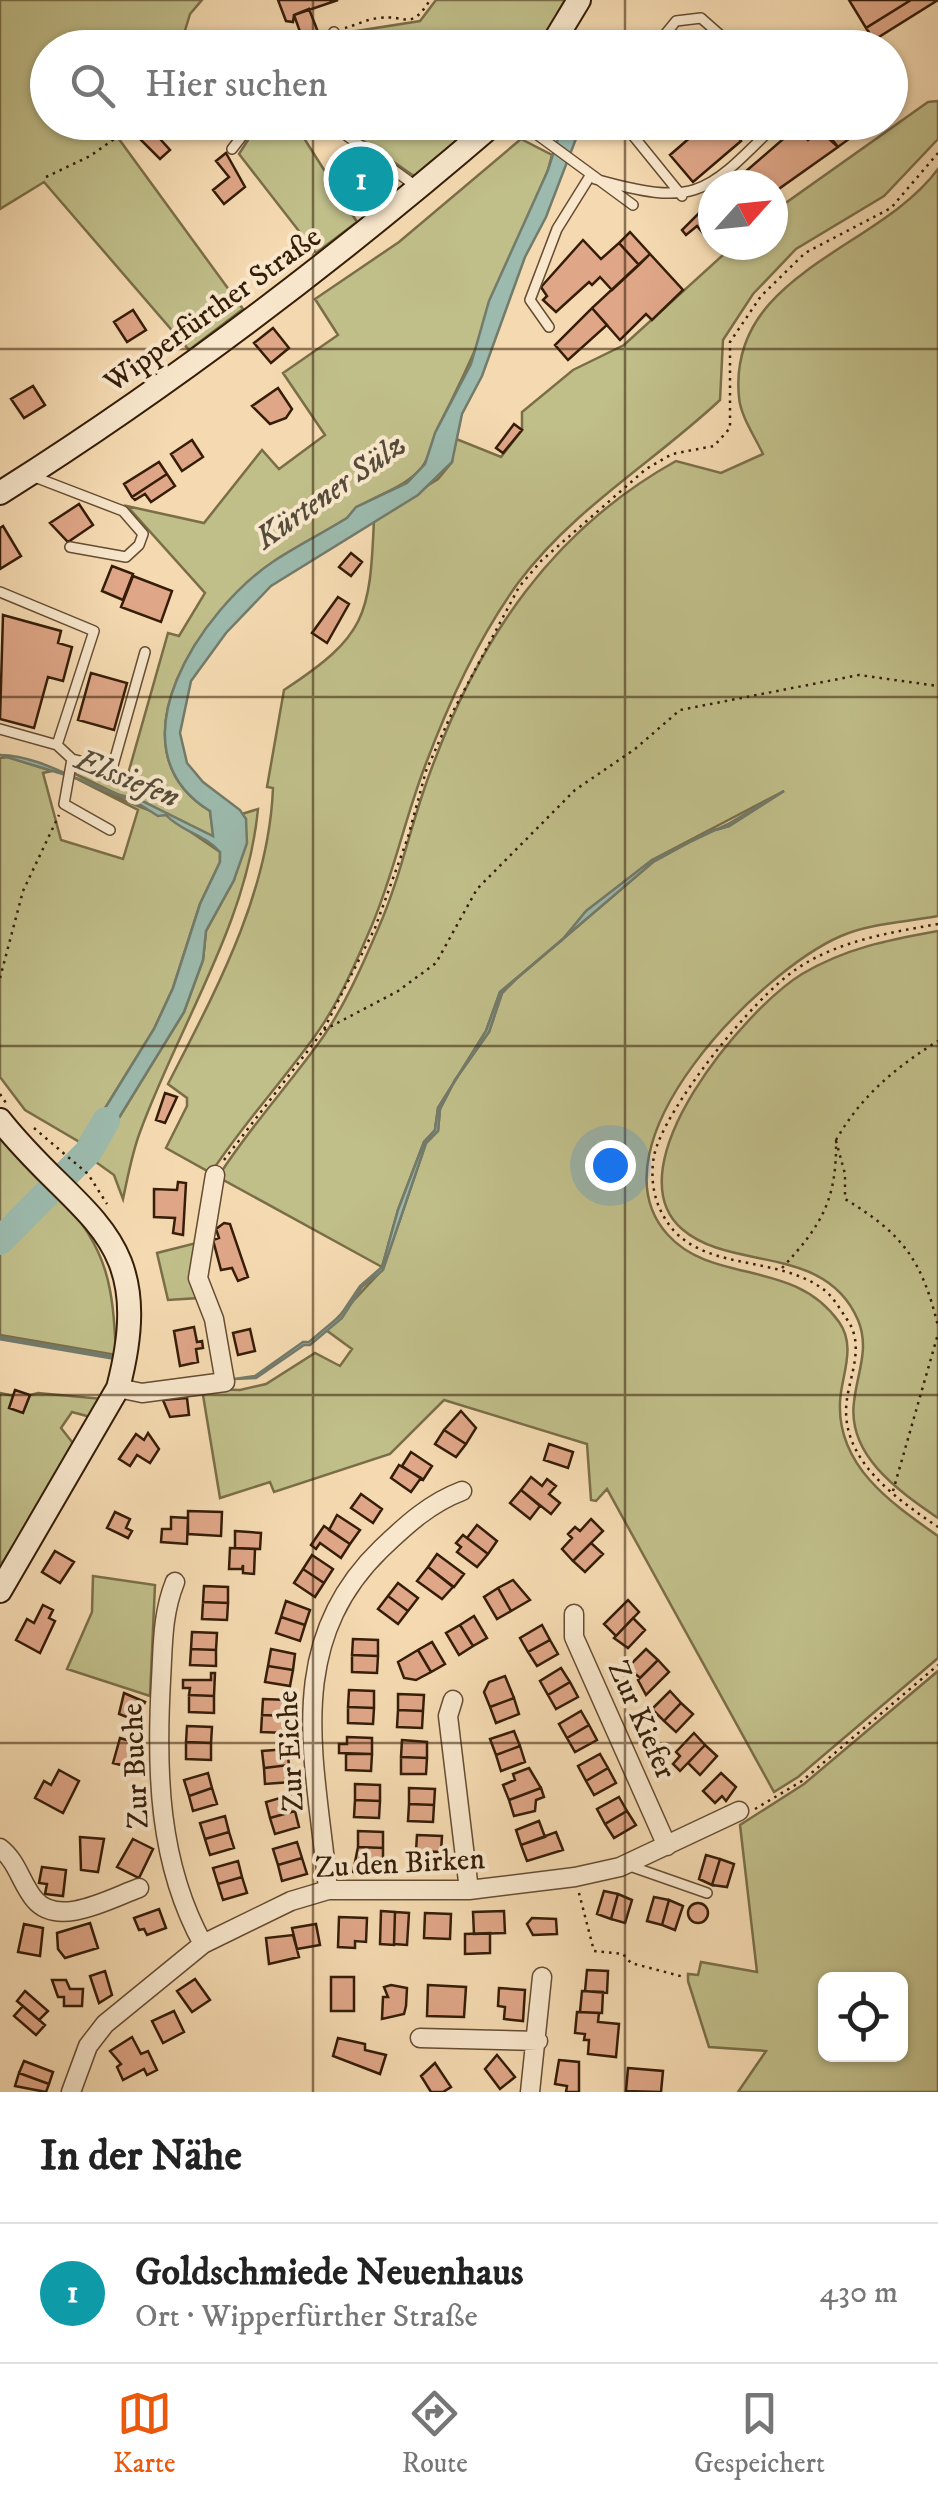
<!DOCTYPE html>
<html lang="de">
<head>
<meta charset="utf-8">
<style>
	body { margin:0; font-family:"IM FELL DW Pica",serif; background:#f2f2f2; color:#222 }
	.controls { position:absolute; right:30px; bottom:30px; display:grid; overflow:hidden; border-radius:15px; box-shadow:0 2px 8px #0004 }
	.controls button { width:90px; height:90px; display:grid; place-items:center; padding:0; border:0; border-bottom:2px solid #e0e0e0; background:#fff; color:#222; font:50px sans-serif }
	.compass { position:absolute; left:698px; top:170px; width:90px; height:90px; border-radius:50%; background:#fff; box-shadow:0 2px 8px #0004; rotate:63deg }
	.you { position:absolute; left:610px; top:1165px; width:35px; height:35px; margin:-25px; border:8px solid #fff; border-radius:50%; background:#1a73e8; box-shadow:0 0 0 15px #1a73e833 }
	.badge { display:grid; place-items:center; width:65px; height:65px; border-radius:50%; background:#ea580c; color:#fff; font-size:32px; font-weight:700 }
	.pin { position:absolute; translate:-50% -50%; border:5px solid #fff; box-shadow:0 2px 10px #0006 }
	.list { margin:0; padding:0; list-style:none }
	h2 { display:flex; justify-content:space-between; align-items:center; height:130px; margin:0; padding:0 40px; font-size:42px }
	h2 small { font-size:32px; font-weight:400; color:#767676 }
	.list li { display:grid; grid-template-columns:65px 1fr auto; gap:30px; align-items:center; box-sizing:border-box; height:140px; padding:0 40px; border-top:2px solid #e0e0e0 }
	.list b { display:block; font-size:38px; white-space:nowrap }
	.list p { margin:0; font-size:32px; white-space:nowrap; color:#767676 }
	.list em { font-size:32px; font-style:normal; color:#767676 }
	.icon { flex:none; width:55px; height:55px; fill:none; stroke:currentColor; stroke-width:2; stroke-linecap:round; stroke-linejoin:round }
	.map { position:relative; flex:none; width:938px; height:2092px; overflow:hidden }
	.search { position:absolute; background:#fff; box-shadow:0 2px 8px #0004; left:30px; right:30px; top:30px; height:110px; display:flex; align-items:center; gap:25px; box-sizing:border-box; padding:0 35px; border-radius:55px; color:#767676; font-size:38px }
	.sheet { height:270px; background:#fff }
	nav { display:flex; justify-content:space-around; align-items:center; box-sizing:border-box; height:140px; border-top:2px solid #e0e0e0; background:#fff; font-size:28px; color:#767676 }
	nav a { display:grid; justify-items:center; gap:5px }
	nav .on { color:#ea580c }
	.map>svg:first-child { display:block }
	.green { fill:#c0be89; stroke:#7a6e48; stroke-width:2.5; fill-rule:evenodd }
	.water { fill:#9cbaad; stroke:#737b6b; stroke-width:2.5 }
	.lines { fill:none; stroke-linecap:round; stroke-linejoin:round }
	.stream { stroke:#737b6b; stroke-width:5 }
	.river { stroke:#9cbaad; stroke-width:28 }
	.building { fill:#dfa687; stroke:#351d08; stroke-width:2.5 }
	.lane-casing { stroke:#654c32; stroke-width:12 }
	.street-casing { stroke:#654c32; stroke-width:21 }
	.secondary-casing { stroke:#351d08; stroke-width:26 }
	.path { stroke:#351d08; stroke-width:2.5; stroke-dasharray:2.5 5; stroke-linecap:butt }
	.lane { stroke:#f8e7cc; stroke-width:9 }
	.street { stroke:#f8e7cc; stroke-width:18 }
	.secondary { stroke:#f8e7cc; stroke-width:22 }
	.grid { fill:none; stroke:#351d08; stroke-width:2.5; stroke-opacity:0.55 }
	.labels { text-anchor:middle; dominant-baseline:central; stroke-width:8; stroke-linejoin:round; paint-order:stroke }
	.street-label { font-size:30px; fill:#351d08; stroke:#f8e7cc }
	.water-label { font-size:32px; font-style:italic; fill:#544c3a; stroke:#f8e7cc }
</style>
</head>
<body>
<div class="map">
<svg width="938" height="2092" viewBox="0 0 938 2092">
	<rect width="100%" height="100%" fill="#f5dab1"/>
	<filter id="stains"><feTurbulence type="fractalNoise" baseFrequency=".002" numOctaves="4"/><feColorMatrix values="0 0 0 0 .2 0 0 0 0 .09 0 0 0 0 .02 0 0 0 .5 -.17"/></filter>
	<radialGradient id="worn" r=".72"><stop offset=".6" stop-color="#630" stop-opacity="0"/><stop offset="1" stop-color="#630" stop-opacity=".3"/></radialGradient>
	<path class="green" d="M0,0H202L190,14L180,47L48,48V122L127,123L116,135L243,309L189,350L44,182L0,209Z
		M436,0H565L539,47L334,48L344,33L420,21Z
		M938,101V139L884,196L796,249L753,294L723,340L720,400C654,462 573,509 518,583C479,637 448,704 425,766C405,818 394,873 372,925C357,960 339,1002 317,1033C283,1081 243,1124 211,1173L166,1148L187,1106V1098L168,1084C215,992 269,894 273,788L267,787L284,690C366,636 370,617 374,519L438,479L452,462L454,438L501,457L522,430V412L573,370L624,345L734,245H773V212L928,102Z
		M259,123H319L302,135L357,222L316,253L239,154Z
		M337,123H478L414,176Z
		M521,139L552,155L548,170C514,256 482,343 439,425C432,438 432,455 422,467C402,492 367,495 347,518C323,533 298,546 275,561C203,608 107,748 210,811L214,838L136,798L123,797L75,774L80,768L126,781L168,633L179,636L205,593L127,506L204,523L262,450L279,469L325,435L283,373L338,335L315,299L399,242Z
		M938,169V916C908,922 870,923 841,936C760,971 586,1145 668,1235C713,1285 794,1258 839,1322C857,1347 841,1376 840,1402C837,1466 891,1503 938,1536V1658L798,1777L774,1792L607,1489L596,1501L591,1500L587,1444L444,1400L390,1454L274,1492L270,1482L220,1498L202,1389L240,1390L266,1384L315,1353L340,1366L352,1349L326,1330L383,1269L426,1143L438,1131L440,1109L455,1080L489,1032L502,993L516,979L653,862L708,832L729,826L784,791L652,860L587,911L563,939L500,992L486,1031L438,1108L435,1130L424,1142L398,1210L382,1267L218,1177C249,1128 289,1085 323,1037C345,1005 363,964 378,929C401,877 411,822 431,770C479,639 552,530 676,461L721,473L763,454C755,437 740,415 739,397C727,273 880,249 938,169Z
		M8,757L52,771L43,773L61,840L123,859L138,810L75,778C90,785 156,816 166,815L220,852V862L200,904L173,988L154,1029L83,1144L25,1110L0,1077V758Z
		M258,809C247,924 179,1025 140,1132C132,1153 128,1176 123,1199L114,1175L93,1160L184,1012L203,960L206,931L234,880L246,819L242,814Z
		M938,931V1518C899,1491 847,1456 854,1402C857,1373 870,1349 858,1320C825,1243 731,1272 682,1229C611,1167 745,1009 802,974C846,948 888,940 938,931Z
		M0,1133L47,1184L0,1231Z
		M60,1196C108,1250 113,1285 116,1355L0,1335V1251Z
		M200,1242L199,1298L168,1300L157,1253Z
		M0,1393L14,1396L25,1407L30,1395L38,1393L103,1399L94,1418L72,1412L61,1428L76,1447L0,1566Z
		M93,1576L155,1585L150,1696L67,1669L92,1612Z
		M938,1671V2092H738L766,2051L709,2047L688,1981V1974L698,1975L701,1962L757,1972L740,1825L804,1784ZM826,1980H900V2054H826Z"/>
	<path class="water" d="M563,123H582L546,217L525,257L482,376L462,414L452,462L418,495L271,586L226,633L191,681L180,733L187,763L203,782L240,810L246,819L247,843L234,880L206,931L203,960L184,1012L93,1160L83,1144L154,1029L173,988L200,904L220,862V852C204,834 180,831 166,815L158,816L136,802L79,779L0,755C49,756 90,793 136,798L213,836L210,811C107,748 203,608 274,561C298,545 323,533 347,518L356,507L407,483L425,464L435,433L471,364L489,301L548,170Z
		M784,791L729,826L708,832L653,862L516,979L502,993L489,1032L455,1080L440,1109L438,1131L426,1143L383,1270L362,1287L342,1318L310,1345H304L256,1378L234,1379L255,1376L303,1342H309L340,1316L360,1286L382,1267L398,1210L424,1142L435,1130L438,1108L486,1031L500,992L563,939L586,911L652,860L728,824Z
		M47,1184L60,1196L0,1251V1231Z"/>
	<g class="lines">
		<path class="stream" d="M0,1338L111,1357"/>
		<path class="river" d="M0,1241L88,1152L106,1121"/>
	</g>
	<path class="building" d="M278,0H338L294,15L293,22L286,21Z
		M849,0H911L866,28Z
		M911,0H938L874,40L866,28Z
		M309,9L320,37L304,43L294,15Z
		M708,122H725L741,141L693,182L670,155Z
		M831,122H849L857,133L838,147L820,131Z
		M797,127L808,140L820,131L824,136L827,133L838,147L773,193V185H730Z
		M151,129L170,150L160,159L140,139Z
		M226,153L245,187L224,204L213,190L229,177L216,161Z
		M353,157L365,173L373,167L388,185L369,203L354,185L348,190L331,169Z
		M713,199V245L697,226L686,235L682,230Z
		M630,232L650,254L639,265L619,243Z
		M583,240L601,259L619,243L639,265L612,290L600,277L592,285L589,282L556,312L543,300L547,296L541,287Z
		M650,254L683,290L652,320L646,314L620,340L592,308Z
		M592,308L607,325L568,360L555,345Z
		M133,310L146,330L127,342L114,322Z
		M273,328L289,348L271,363L254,343Z
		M33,386L45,405L24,418L11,399Z
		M278,388L292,409L286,418L270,424L252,406Z
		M514,424L522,430L503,453L496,448Z
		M192,440L203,457L182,471L171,454Z
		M159,462L167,474L132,497L124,484Z
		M167,474L175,486L151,502L145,494L135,500L132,497Z
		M79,504L93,525L68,542L50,523Z
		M3,526L21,556L0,569V528Z
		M351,553L362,562L351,576L339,567Z
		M112,566L133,574L123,600L102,591Z
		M133,576L172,591L161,622L121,607Z
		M338,597L349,604L327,643L312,633Z
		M3,615L61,631L58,643L72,647L63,681L48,677L34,728L0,719Z
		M91,673L127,683L114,730L78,720Z
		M165,1093L177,1097L165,1123L156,1120Z
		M178,1182L186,1183L183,1235L173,1233L175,1218L154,1217V1189L177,1190Z
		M224,1223L230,1224L248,1277L238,1281L232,1268L221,1270L213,1240L219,1238L216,1229Z
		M194,1327L197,1342L202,1341L203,1348L196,1349L198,1362L180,1366L174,1331Z
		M250,1329L255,1351L238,1355L233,1333Z
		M15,1390L30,1395L23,1413L9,1408Z
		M187,1398L189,1415L170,1417L163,1400Z
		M461,1411L476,1428L466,1444L444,1430Z
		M444,1430L466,1444L456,1457L435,1444Z
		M148,1433L159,1449L150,1463L137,1455L130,1466L119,1459L136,1434L144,1440Z
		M549,1444L573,1452L568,1468L544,1460Z
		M411,1452L432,1466L423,1480L402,1466Z
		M399,1465L421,1478L411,1492L391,1478Z
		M531,1477L542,1486L547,1479L556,1486L549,1494L560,1503L551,1514L521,1490Z
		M521,1490L540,1506L530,1519L510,1503Z
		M361,1494L382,1509L373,1523L351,1508Z
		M188,1511L222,1512L221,1536L188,1534Z
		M115,1512L130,1519L126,1528L132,1531L128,1538L107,1528Z
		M337,1515L360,1530L350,1544L329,1530Z
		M171,1517L188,1518L187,1544L161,1542L162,1529H171Z
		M591,1519L603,1531L573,1561L562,1549L572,1538L568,1534L575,1527L580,1531Z
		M477,1525L497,1541L488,1554L467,1538Z
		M324,1526L350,1544L341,1558L320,1543L316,1549L311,1545Z
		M235,1531L261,1533L260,1549L235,1548Z
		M463,1535L488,1554L477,1567L457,1552L461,1547L456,1543Z
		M591,1543L603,1554L585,1572L573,1561Z
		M230,1548L255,1549L254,1574L243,1573V1565L242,1569H229Z
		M55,1551L74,1562L60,1583L42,1572Z
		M437,1554L464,1574L454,1587L428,1567Z
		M312,1555L333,1569L324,1583L303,1569Z
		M428,1567L453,1587L442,1599L417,1581Z
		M303,1569L324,1583L315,1597L294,1583Z
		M513,1580L530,1600L511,1611L498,1588Z
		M398,1583L418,1598L408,1611L388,1596Z
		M204,1586L228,1587V1603L203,1602Z
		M498,1588L511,1611L497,1619L484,1597Z
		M388,1596L408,1611L398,1624L378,1609Z
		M628,1600L639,1612L616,1636L604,1624Z
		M286,1601L310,1610L305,1625L281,1617Z
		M203,1602L228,1603L227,1620L202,1619Z
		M43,1605L53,1610L49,1618L55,1621L40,1653L16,1640L27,1619L34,1623Z
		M474,1616L487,1638L473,1646L460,1625Z
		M281,1617L305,1625L300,1641L276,1633Z
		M633,1618L645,1630L628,1648L614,1638Z
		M460,1625L473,1646L459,1655L446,1633Z
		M542,1625L550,1640L528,1652L520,1638Z
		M192,1632L217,1633L216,1650L191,1649Z
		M353,1639L378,1640V1656L352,1655Z
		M550,1640L558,1654L537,1666L528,1652Z
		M432,1642L445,1664L431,1672L418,1650Z
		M191,1649L216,1650V1666L190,1665Z
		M271,1649L295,1654L293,1670L268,1666Z
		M646,1649L658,1660L640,1678L628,1667Z
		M418,1650L431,1672L416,1680L404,1678L398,1662Z
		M352,1655L378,1656L377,1673L352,1672Z
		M658,1660L669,1672L646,1695L638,1680Z
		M268,1666L293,1670L290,1686L265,1682Z
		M561,1668L570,1682L548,1695L540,1681Z
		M211,1673H215L214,1696L189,1695L190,1688H183V1680H211Z
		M505,1676L514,1698L490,1707L484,1692L489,1682Z
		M570,1682L578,1697L556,1709L548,1695Z
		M349,1690L374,1691V1708L348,1707Z
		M670,1691L681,1703L664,1721L652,1709Z
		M124,1693L145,1702L137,1721L119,1714Z
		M398,1694L424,1695L423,1711L398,1710Z
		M189,1695L214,1696V1713L189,1712Z
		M514,1698L519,1714L496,1723L490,1707Z
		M263,1699L288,1700L287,1716L262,1715Z
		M681,1703L693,1714L676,1732L664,1721Z
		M348,1707L374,1708L373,1724L348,1723Z
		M398,1710L423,1711L422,1728L397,1727Z
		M581,1711L589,1725L567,1738L559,1724Z
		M262,1715L287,1716L286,1733L261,1732Z
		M589,1725L597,1740L575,1752L567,1738Z
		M187,1726L212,1727L211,1743L186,1742Z
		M514,1731L520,1746L496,1755L490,1739Z
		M694,1733L705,1745L680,1771L673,1764L680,1756L676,1752Z
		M347,1737L372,1738V1754L339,1753V1744H347Z
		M120,1738L140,1744L133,1768L113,1763Z
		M402,1740L427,1742V1758L401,1757Z
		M186,1742L211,1743V1760L186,1759Z
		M705,1745L717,1756L700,1775L688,1763Z
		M520,1746L525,1762L501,1771L496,1755Z
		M287,1749L289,1765L264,1768L262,1751Z
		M346,1754H372L371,1771L346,1770Z
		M600,1754L608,1768L586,1781L578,1766Z
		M401,1757L427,1758L426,1774H401Z
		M289,1765L294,1772L290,1774L291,1782L265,1784L264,1768Z
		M529,1768L541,1788L509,1800L503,1785L515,1780L513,1774Z
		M608,1768L616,1783L594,1795L586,1781Z
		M59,1770L79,1781L63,1813L35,1798L44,1781L51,1785Z
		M208,1773L212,1788L189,1796L184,1780Z
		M721,1773L736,1787L726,1801L722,1796L715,1803L703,1791Z
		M355,1784L380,1785V1801L355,1800Z
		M212,1788L217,1804L193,1811L189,1796Z
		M409,1788L435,1789L434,1805L409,1804Z
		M541,1788L544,1797L536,1800L535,1811L514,1816L509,1800Z
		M290,1795L295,1811L270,1818L266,1802Z
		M619,1797L627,1811L605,1824L597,1809Z
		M355,1800L380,1801L379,1818L354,1817Z
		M409,1804L434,1805L433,1822L408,1821Z
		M295,1811L299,1827L275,1834L270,1818Z
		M627,1811L636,1825L614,1838L605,1824Z
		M225,1816L229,1832L205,1839L200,1823Z
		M539,1821L545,1837L521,1845L516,1830Z
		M358,1831L383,1832V1848L358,1847Z
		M229,1832L234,1848L210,1855L205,1839Z
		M556,1832L563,1850L527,1861L521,1845Z
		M417,1835L442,1836L441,1852L416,1851Z
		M80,1837L104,1839L98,1872L81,1870Z
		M133,1839L153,1849L139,1878L117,1867Z
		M297,1842L302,1858L278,1865L273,1849Z
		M358,1847L383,1848V1873L353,1872Z
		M416,1851L441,1852V1869L416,1868Z
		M706,1855L720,1859L712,1885L699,1879Z
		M302,1858L307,1874L282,1881L278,1865Z
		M720,1859L734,1864L727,1887L712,1885Z
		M238,1861L242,1877L218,1884L213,1868Z
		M42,1867L66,1870L63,1896L45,1894L47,1884L39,1883Z
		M242,1877L247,1893L223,1900L218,1884Z
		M604,1891L618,1894L611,1919L597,1914Z
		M618,1894L632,1900L625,1923L611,1919Z
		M654,1897L669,1900L662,1925L647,1921Z
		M669,1900L683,1906L675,1930L662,1925Z
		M688 1913a10 10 0 1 1 20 0a10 10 0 1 1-20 0Z
		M159,1909L166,1928L147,1935L144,1929L139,1930L134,1918Z
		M381,1911L395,1912L394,1945L380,1944Z
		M504,1911L505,1933L474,1934L473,1912Z
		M395,1912L409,1913L407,1945L394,1944Z
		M425,1913L451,1914L450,1939L424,1938Z
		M339,1917L367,1918L366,1942L355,1941V1948L338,1947Z
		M532,1918L556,1919L557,1934L533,1935L527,1924Z
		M90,1923L98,1948L65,1958L58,1949L57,1933Z
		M24,1924L43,1928L40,1956L18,1952Z
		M316,1924L320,1945L297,1949L292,1928Z
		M490,1933V1953L465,1954V1934Z
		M293,1935L299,1957L269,1964L266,1938Z
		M587,1970L608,1971L607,1993L585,1991Z
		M105,1971L112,1995L99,2003L90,1976Z
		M331,1977H354V2011H331Z
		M195,1979L210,2000L192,2012L177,1991Z
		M52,1980H66L70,1989H83L82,2006H64V1997H58Z
		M391,1985L407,1988L406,2006L404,2014L382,2019L383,1997H388L384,1987Z
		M428,1985L466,1987L464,2017L427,2016Z
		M499,1988L525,1990L523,2021L504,2019L505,2007L498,2006Z
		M25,1991L48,2011L39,2020L17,2001Z
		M582,1991L603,1992L602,2013L580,2012Z
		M23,2006L45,2025L36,2035L14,2016Z
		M174,2011L184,2032L163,2043L152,2021Z
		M577,2012L599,2013L598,2022L619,2024L616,2057L588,2054L589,2040H584L585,2034L575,2033Z
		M132,2037L141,2054L148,2051L157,2070L147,2075L144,2069L123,2080L117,2067L121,2064L110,2051Z
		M338,2038L365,2044V2050L386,2055L380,2074L333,2056Z
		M497,2055L515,2077L500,2089L485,2069Z
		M559,2060L579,2062V2092H566L567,2086L555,2084Z
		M24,2061L53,2072L49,2084L19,2073Z
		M435,2063L451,2087L443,2092H431L421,2076Z
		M628,2068L663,2071L661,2092L626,2091Z
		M19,2073L49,2084L46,2092L15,2086Z"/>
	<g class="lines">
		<g class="lane-casing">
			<path id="lane" d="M323,48L334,32
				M654,48L676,21L701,18L735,48
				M328,122L417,187
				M520,122L633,205
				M622,122L682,196
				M232,149L253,122
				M595,179C698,208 706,194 778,122
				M549,327L530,300L557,229L590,176
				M32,476L123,511L143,534L139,545L126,557L70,547
				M0,592L94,631L57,745L72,759L112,769L145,652
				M0,729L57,745
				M72,759L64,804L110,830
				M627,1865L707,1893"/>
		</g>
		<g class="street-casing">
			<path id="street" d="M118,1388L142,1393L225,1382L214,1319L198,1278L215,1175
				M175,1582C162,1614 163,1646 161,1680C156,1770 158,1863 203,1944
				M574,1614V1637L667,1846
				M453,1700L448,1716L469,1890
				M0,1848C18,1862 21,1884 35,1900C59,1928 111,1898 139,1888
				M328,1890C317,1766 280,1647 381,1549C406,1525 430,1503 462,1491
				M420,2038L538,2041
				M71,2092L88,2046L105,2024L203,1944L291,1901L328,1890H469L575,1877L620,1867L739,1811
				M530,2092L542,1977"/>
		</g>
		<g class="secondary-casing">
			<path id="secondary" d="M550,48L579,0
				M0,493C176,382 338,258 496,122
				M0,1120C80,1221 159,1232 118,1388L0,1591"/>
		</g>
		<path class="path" d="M345,28C356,25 368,19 379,18C407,14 410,32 430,0
			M46,177L90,156L130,128L178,122
			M938,924C888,933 837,941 795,970C754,998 664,1108 654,1156C649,1184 656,1212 676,1233C714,1270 779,1257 823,1289C832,1295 840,1309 846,1318C865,1343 851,1372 847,1399C838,1458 895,1498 938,1527
			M0,978L23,891L59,815
			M324,1030L398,991L436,963L477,889L575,790L635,749L680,710L859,675L938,686
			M0,1094L6,1103
			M34,1128L88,1174L107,1204
			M836,1140C861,1096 896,1067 938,1041
			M224,1160L323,1031L375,928L408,837L426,771L450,717L519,587L541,561L646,469L672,454L714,446L730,428V342L761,296L805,253L891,208L938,153
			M782,1268C821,1226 837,1200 836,1141L845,1174V1199C903,1234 922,1260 938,1326
			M893,1491L938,1334
			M755,1809L802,1781L938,1665
			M579,1893L594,1951L623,1954L631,1963L684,1977"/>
		<use href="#lane" class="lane"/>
		<use href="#street" class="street"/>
		<use href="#secondary" class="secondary"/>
	</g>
	<path class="grid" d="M313,0V48M625,0V48M313,122V2092M625,122V2092M0,349H938M0,697H938M0,1046H938M0,1395H938M0,1743H938"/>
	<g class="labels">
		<g class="street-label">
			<text transform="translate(213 310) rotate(-36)">Wipperfürther Straße</text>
			<text transform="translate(641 1720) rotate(66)">Zur Kiefer</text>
			<text transform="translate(291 1751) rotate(-93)">Zur Eiche</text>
			<text transform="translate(136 1766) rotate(-93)">Zur Buche</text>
			<text transform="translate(400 1864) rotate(-3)">Zu den Birken</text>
		</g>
		<g class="water-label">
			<text transform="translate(331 492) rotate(-35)">Kürtener Sülz</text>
			<text transform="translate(127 779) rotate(22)">Elssiefen</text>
		</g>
	</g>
	<rect width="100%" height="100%" filter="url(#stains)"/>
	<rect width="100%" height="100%" fill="url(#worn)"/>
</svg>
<div class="controls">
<button><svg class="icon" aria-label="locate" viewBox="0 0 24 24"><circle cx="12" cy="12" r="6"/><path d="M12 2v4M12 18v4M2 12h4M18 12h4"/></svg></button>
</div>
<svg class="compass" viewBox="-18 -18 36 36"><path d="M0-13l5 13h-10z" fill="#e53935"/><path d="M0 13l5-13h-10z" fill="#767676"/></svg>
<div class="you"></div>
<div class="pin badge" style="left:361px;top:179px;background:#0f9aa8">1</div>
<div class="search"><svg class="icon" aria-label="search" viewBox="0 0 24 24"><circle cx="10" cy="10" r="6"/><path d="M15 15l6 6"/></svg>Hier suchen</div>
</div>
<section class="sheet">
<h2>In der Nähe<small></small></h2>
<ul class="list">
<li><span class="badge" style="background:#0f9aa8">1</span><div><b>Goldschmiede Neuenhaus</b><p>Ort · Wipperfürther Straße</p></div><em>430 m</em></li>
</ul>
</section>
<nav>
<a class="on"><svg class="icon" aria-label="map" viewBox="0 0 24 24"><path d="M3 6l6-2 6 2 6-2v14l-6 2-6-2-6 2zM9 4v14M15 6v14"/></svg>Karte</a>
<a><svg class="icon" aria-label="directions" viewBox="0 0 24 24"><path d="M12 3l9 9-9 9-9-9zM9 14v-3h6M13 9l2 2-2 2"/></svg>Route</a>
<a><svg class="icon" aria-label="saved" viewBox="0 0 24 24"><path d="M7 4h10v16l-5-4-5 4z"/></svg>Gespeichert</a>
</nav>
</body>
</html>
